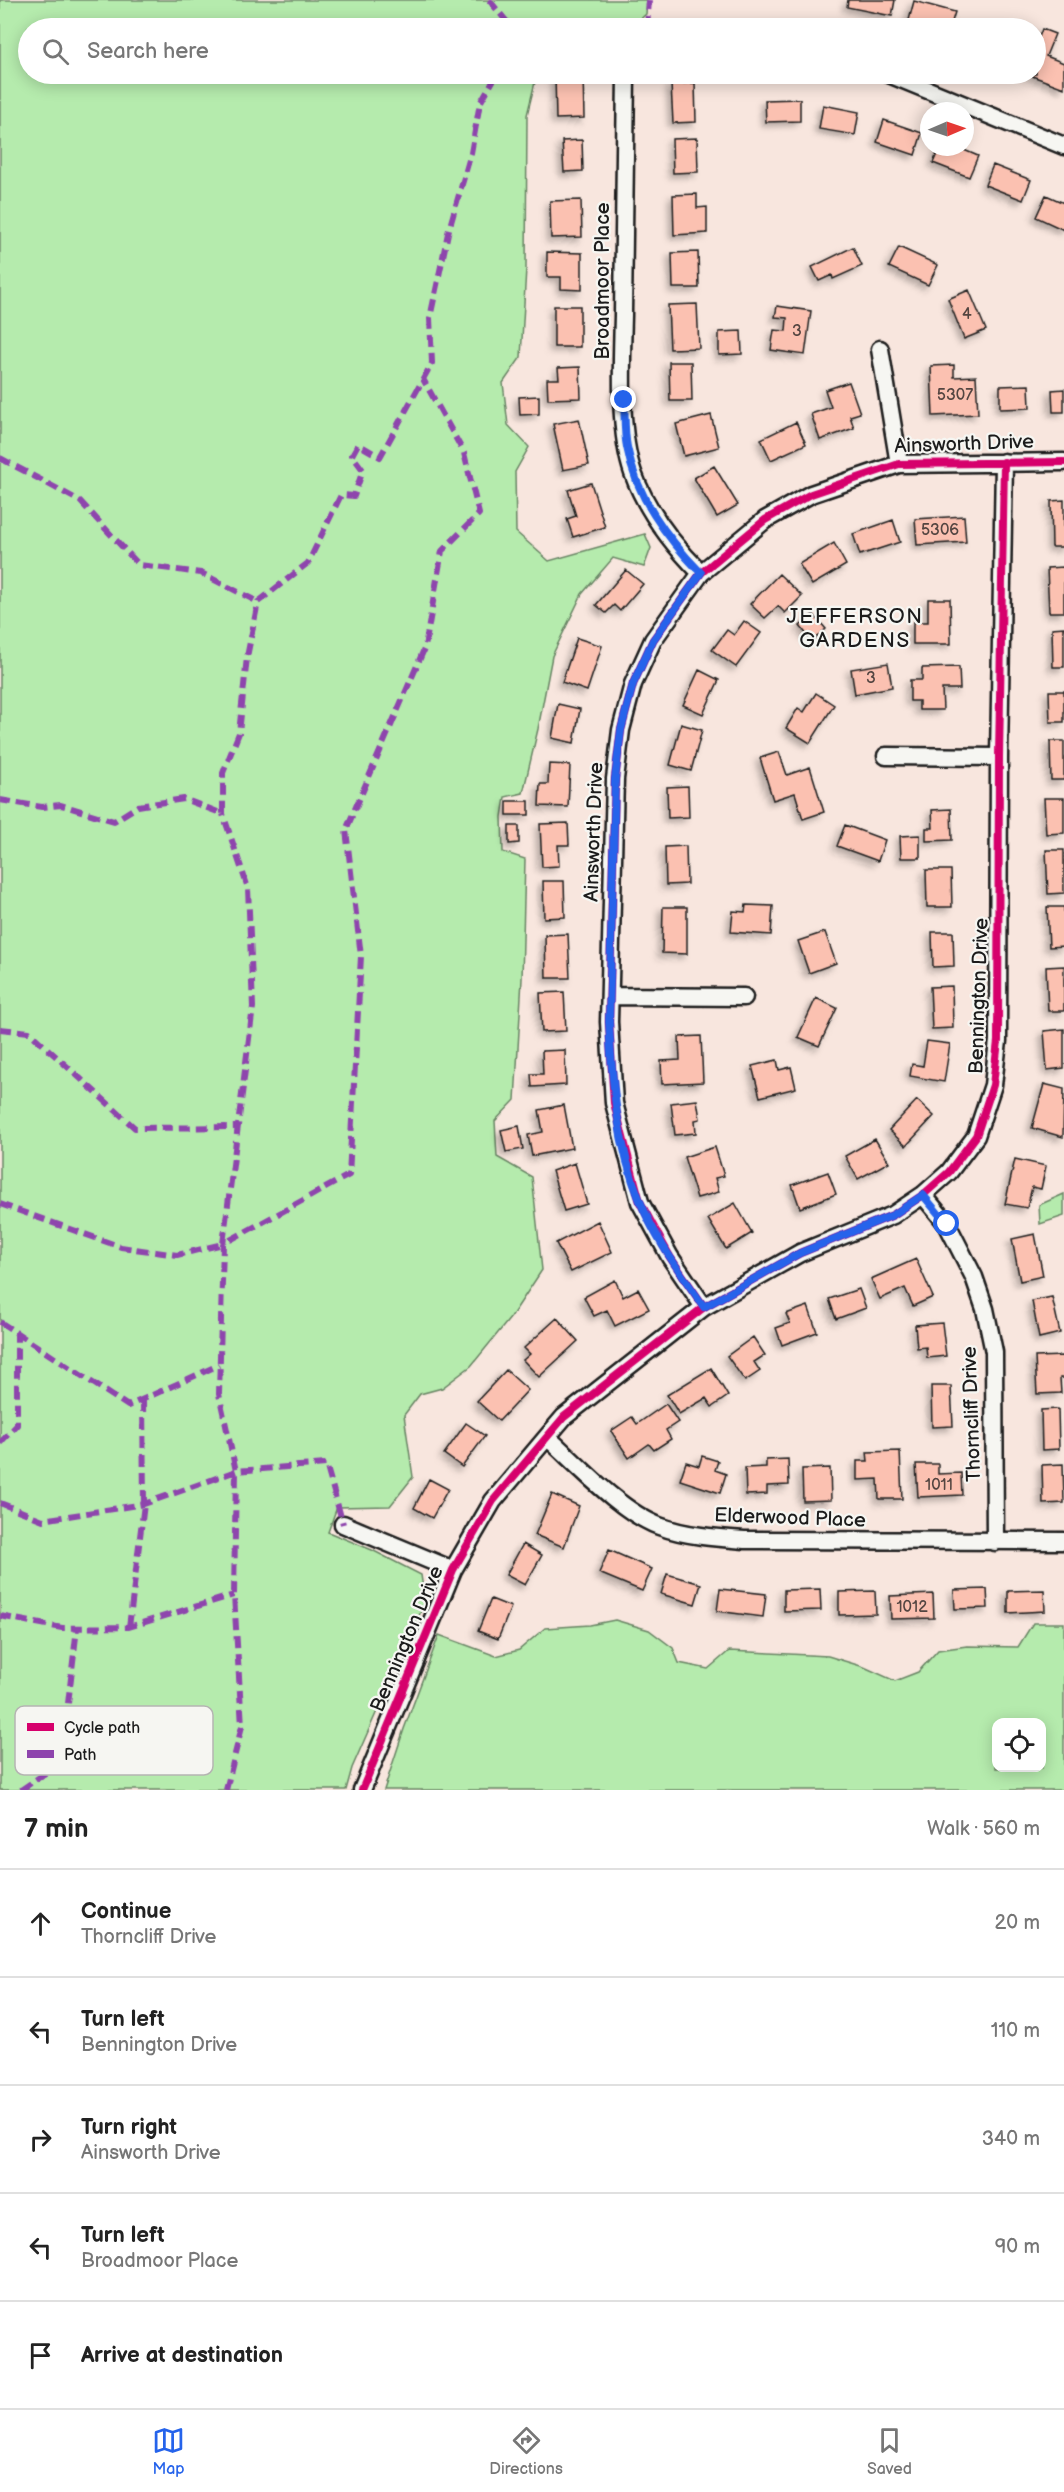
<!DOCTYPE html>
<html lang="en">
<head>
<meta charset="utf-8">
<style>
	body { margin:0; font-family:"Balsamiq Sans",sans-serif; background:#f6f6f6; color:#222 }
	.controls { position:absolute; right:18px; bottom:18px; display:grid; overflow:hidden; border-radius:12px; box-shadow:0 3px 15px #0003 }
	.controls button { width:54px; height:54px; display:grid; place-items:center; padding:0; border:0; border-bottom:2px solid #e0e0e0; background:#fff; color:#222; font:30px sans-serif }
	.compass { position:absolute; left:920px; top:102px; width:54px; height:54px; border-radius:50%; background:#fff; box-shadow:0 3px 15px #0003; rotate:88deg }
	.stop { position:absolute; width:18px; height:18px; margin:-14px; border:4px solid #2563eb; border-radius:50%; background:#fff }
	.stop.end { background:#2563eb; border-color:#fff; box-shadow:0 2px 6px #0008 }
	.list { margin:0; padding:0; list-style:none }
	h2 { display:flex; justify-content:space-between; align-items:center; height:78px; margin:0; padding:0 24px; font-size:26px }
	h2 small { font-size:20px; font-weight:400; color:#767676 }
	.list li { display:grid; grid-template-columns:39px 1fr auto; gap:18px; align-items:center; box-sizing:border-box; height:108px; padding:0 24px; border-top:2px solid #e0e0e0 }
	.list b { display:block; font-size:22px; white-space:nowrap }
	.list p { margin:0; font-size:20px; white-space:nowrap; color:#767676 }
	.list em { font-size:20px; font-style:normal; color:#767676 }
	.icon { flex:none; width:33px; height:33px; fill:none; stroke:currentColor; stroke-width:2; stroke-linecap:round; stroke-linejoin:round }
	.map { position:relative; flex:none; width:1064px; height:1790px; overflow:hidden }
	.search { position:absolute; background:#fff; box-shadow:0 3px 15px #0003; left:18px; right:18px; top:18px; height:66px; display:flex; align-items:center; gap:15px; box-sizing:border-box; padding:0 21px; border-radius:33px; color:#767676; font-size:22px }
	.sheet { height:618px; background:#fff }
	nav { display:flex; justify-content:space-around; align-items:center; box-sizing:border-box; height:84px; border-top:2px solid #e0e0e0; background:#fff; font-size:16px; color:#767676 }
	nav a { display:grid; justify-items:center; gap:3px }
	nav .on { color:#2563eb }
	.map>svg:first-child { display:block }
	.green { fill:#b5ebad; stroke:#688464; stroke-width:1.5; fill-rule:evenodd }
	.building { fill:#fbc1b1; stroke:#1c1c1c; stroke-width:1.5; filter:url(#shadow) }
	.lines { fill:none; stroke-linecap:round; stroke-linejoin:round }
	.minor-casing { stroke:#1c1c1c; stroke-width:21 }
	.minor { stroke:#f6f6f2; stroke-width:16 }
	.quiet { stroke:#8e44ad; stroke-width:6; stroke-dasharray:12 6; stroke-linecap:butt }
	.cycleway-casing { stroke:#f6f6f2; stroke-width:11 }
	.cycleway { stroke:#d6006c; stroke-width:8 }
	.route { stroke:#2563eb; stroke-width:8 }
	.labels { text-anchor:middle; dominant-baseline:central; stroke-width:4.5; stroke-linejoin:round; paint-order:stroke }
	.number-label { font-size:16px; fill:#544541 }
	.street-label { font-size:20px; fill:#1c1c1c; stroke:#f6f6f2 }
	.neighbourhood-label { font-size:21px; letter-spacing:1.5px; fill:#1c1c1c; stroke:#f6f6f2 }
	.key { fill:#f6f6f2; stroke:#b5b5b2; stroke-width:1.5 }
	.key-label { font-size:16px; fill:#1c1c1c }
</style>
</head>
<body>
<div class="map">
<svg width="1064" height="1790" viewBox="0 0 1064 1790">
	<defs>
		<filter id="shadow"><feDropShadow dx="-4" dy="4" stdDeviation="3" flood-color="#0004"/></filter>
	</defs>
	<rect width="100%" height="100%" fill="#f8e6de"/>
	<filter id="ink" filterUnits="userSpaceOnUse"><feTurbulence type="fractalNoise" baseFrequency=".0167" numOctaves="2"/><feDisplacementMap in="SourceGraphic" scale="12" xChannelSelector="R" yChannelSelector="G"/><feConvolveMatrix kernelMatrix="1 2 1 2 8 2 1 2 1" color-interpolation-filters="sRGB"/></filter>
	<g filter="url(#ink)">
		<path class="green" d="M0,0H647L646,14L631,28H28V74H537L527,115L526,268L521,357L503,383L508,425L529,447L515,472L516,532L549,561L645,534L651,548L644,567L613,558L582,594L552,656L538,729L523,793L505,797L502,817L503,852L525,859L522,979L515,1100L495,1121L497,1157L532,1177L542,1270L511,1317L471,1366L442,1388L420,1394L404,1415L413,1477L390,1506L337,1507L328,1532L372,1550L421,1575L425,1602L352,1768L346,1790H0Z
			M1064,1194V1216L1040,1224L1039,1205Z
			M615,1620L649,1630L673,1648L679,1663L708,1669L729,1651L828,1656L864,1667L895,1681L918,1672L938,1650L967,1646L1018,1647L1033,1623H1064V1790H384L404,1729L439,1635L496,1656L519,1650L545,1628L590,1625ZM996,1722H1042V1768H996Z"/>
		<path class="building" d="M848,0H895L892,16L847,7Z
			M914,1L955,12L950,28H924L908,24Z
			M1042,29L1055,34L1046,56L1064,63V88L1027,74H1036V45Z
			M555,74H583L584,118L556,119Z
			M695,83L696,122L673,123L671,84Z
			M800,99V121L766,122L765,100Z
			M823,105L859,112L855,135L819,129Z
			M884,120L922,133L915,155L877,142Z
			M697,138L698,172L673,173L672,139Z
			M582,140L583,171L564,172L562,141Z
			M940,147H957L978,156L969,177L933,163Z
			M993,165L1031,180L1023,200L985,185Z
			M697,194V208L707,207V233L674,235L673,195Z
			M1046,195L1064,203V230L1036,217Z
			M581,200L582,237L551,238L550,201Z
			M853,247L862,266L833,279L832,275L819,281L812,267Z
			M899,247L938,265L928,285L889,267Z
			M547,252L582,253V290L561,289V277H547Z
			M698,252L699,288H673L672,253Z
			M969,290L986,330L964,339L948,299Z
			M697,304L699,348L670,349L668,305Z
			M554,306H580V347H554Z
			M777,306L811,311L805,355L771,350L774,330L786,331L787,318L775,317Z
			M741,331L742,354L719,355V332Z
			M669,362H691L692,401H670Z
			M954,365V377L976,376L978,414L933,416L931,366Z
			M580,367L581,398L548,399L547,379H559L558,368Z
			M849,382L860,413L850,416L854,428L820,440L811,414L831,407L825,390Z
			M1029,385L1030,408L1000,409V386Z
			M1064,389V412H1053L1052,390Z
			M539,396V414L520,415L519,397Z
			M711,415L719,447L684,456L676,424Z
			M579,419L589,465L563,470L553,424Z
			M796,422L806,444L771,460L761,439Z
			M714,466L738,505L717,517L694,478Z
			M591,483L605,527L573,537L567,519L576,516L568,490Z
			M1064,500V547H1052L1051,501Z
			M964,516L966,542L917,545L915,519Z
			M893,520L900,542L860,555L853,534Z
			M834,543L846,565L812,585L799,564Z
			M1064,567V612H1049L1047,568Z
			M626,570L643,584L620,611L614,605L606,613L596,605Z
			M779,574L802,596L785,613L778,606L765,618L750,604Z
			M928,599H950L951,644H913V622H928Z
			M813,614L826,629L812,641L800,626Z
			M744,621L761,633L736,667L712,650L727,630L734,635Z
			M1064,627V667H1053L1052,628Z
			M577,638L602,646L587,691L562,682Z
			M888,663L892,687L855,694L851,669Z
			M959,667L960,689H942L943,710H919V701H910V680H922V668Z
			M699,670L719,680L703,714L683,705Z
			M1049,691H1064V722H1050Z
			M816,693L834,705L810,743L786,728L798,708L804,712Z
			M558,704L580,709L574,743L552,738Z
			M681,724L702,730L691,771L670,765Z
			M1050,741H1064V780H1051Z
			M779,752L787,775L810,767L824,812L803,819L795,793L773,800L760,758Z
			M549,764L570,765L568,807L539,806L540,784H548Z
			M688,786L689,817L668,818L667,787Z
			M1044,798H1064V833L1046,834Z
			M507,801H529V815H507Z
			M951,809L952,840L926,841V828H933L932,810Z
			M568,823L569,845H558L559,866L542,867L540,824Z
			M845,825L885,840L878,861L837,846Z
			M509,826H519V843L509,844Z
			M920,835V858H901L900,836Z
			M686,846L687,884L666,885L665,847Z
			M1046,850H1064V893L1048,894Z
			M926,870H951L952,907H927Z
			M543,881H564L565,917L544,918Z
			M746,905L773,906L771,935L731,932L733,911L745,912Z
			M663,907H687V954L662,953Z
			M1047,907H1064V946L1049,947Z
			M825,932L836,963L809,973L798,941Z
			M932,932H953L954,966L933,967Z
			M568,934L570,978H546L545,935Z
			M1064,966V1011H1048L1046,967Z
			M952,986L953,1028L932,1029L930,987Z
			M564,992L566,1031L542,1032L540,993Z
			M816,998L837,1008L819,1046L798,1037Z
			M1064,1029V1068L1047,1070L1044,1031Z
			M701,1036L703,1082L662,1084L661,1061L680,1060L679,1037Z
			M927,1041L950,1044L944,1082L910,1076L912,1064L923,1066Z
			M565,1050L566,1085L532,1087L531,1074H543L542,1051Z
			M777,1060L779,1070L791,1067L796,1088L760,1097L752,1066Z
			M1044,1084L1064,1089L1063,1137L1032,1128Z
			M697,1100L700,1119L695,1120L696,1133L675,1135L671,1103Z
			M917,1100L934,1116L906,1146L889,1130Z
			M564,1105L572,1148L532,1156L528,1135L543,1132L539,1110Z
			M519,1126L523,1149L506,1152L501,1130Z
			M875,1139L889,1162L858,1179L845,1156Z
			M715,1147L724,1176L715,1178L719,1192L697,1198L684,1157Z
			M1015,1159L1046,1166L1041,1189L1032,1187L1027,1208L1005,1204Z
			M575,1163L587,1204L564,1211L552,1171Z
			M828,1172L836,1194L800,1208L792,1185Z
			M735,1203L752,1233L726,1249L708,1219Z
			M598,1221L612,1252L571,1272L556,1243Z
			M1035,1234L1043,1276L1020,1281L1012,1239Z
			M916,1259L933,1297L913,1306L905,1288L880,1299L871,1279Z
			M615,1280L623,1297L638,1289L649,1309L615,1326L607,1310L594,1316L584,1297Z
			M859,1289L866,1308L836,1319L829,1299Z
			M1052,1297L1060,1333L1039,1338L1032,1301Z
			M808,1306L817,1332L782,1345L776,1328L790,1323L786,1314Z
			M557,1318L578,1341L539,1377L523,1360L530,1354L524,1348Z
			M942,1323L946,1356L927,1358L926,1347L917,1348L915,1325Z
			M753,1337L765,1355L754,1362L760,1371L745,1381L727,1356Z
			M1064,1356V1378H1060L1061,1393L1037,1394L1035,1357Z
			M711,1368L728,1396L712,1407L706,1398L679,1414L667,1395Z
			M506,1370L528,1390L499,1421L477,1401Z
			M931,1386H951L953,1426L932,1427Z
			M666,1404L678,1422L666,1430L671,1439L654,1450L649,1444L629,1458L611,1431L632,1417L637,1424Z
			M1058,1409L1059,1449L1042,1450L1041,1410Z
			M466,1423L485,1436L462,1467L444,1454Z
			M900,1451L902,1499H879L878,1479L857,1480V1461H868L867,1452Z
			M702,1456L718,1461L715,1470L726,1474L720,1493L680,1480L686,1462L699,1466Z
			M788,1459L789,1485L767,1486V1494L746,1495L745,1468L766,1467V1460Z
			M916,1464H938V1474L961,1473L962,1495L918,1497Z
			M1063,1464L1064,1503L1043,1504L1042,1465Z
			M830,1468L831,1500L803,1501L802,1469Z
			M429,1479L448,1489L432,1518L414,1508Z
			M552,1494L579,1506L564,1547L535,1535Z
			M523,1544L542,1555L525,1585L506,1575Z
			M609,1550L652,1569L642,1591L599,1573Z
			M667,1574L701,1584L695,1604L661,1594Z
			M720,1589L766,1594L763,1617L717,1611Z
			M820,1589L821,1610L784,1611V1590Z
			M987,1589L988,1608L955,1609L954,1590Z
			M1044,1590L1045,1611L1008,1613V1591Z
			M875,1591L876,1614L839,1615V1592Z
			M933,1594L934,1618L891,1619L890,1596Z
			M491,1599L511,1607L498,1639L478,1631Z"/>
		<g class="lines">
			<g class="minor-casing">
				<path id="minor" d="M626,74C625,154 624,234 623,315C622,361 618,430 633,473C647,512 672,544 701,573
					M889,74L1064,146
					M880,349L899,464
					M886,756L999,757
					M611,996L744,997
					M923,1195L947,1224L974,1277L985,1309L994,1352L995,1542
					M704,1307L670,1257L640,1202L614,1103L609,1022L615,779L621,730L633,684L653,640L701,573L765,520L811,494L899,464L1064,462
					M547,1437C577,1464 621,1512 659,1526C686,1536 716,1538 745,1540L1064,1541
					M343,1524L453,1570
					M362,1790L453,1570L493,1501L547,1437L564,1417L704,1307L800,1253L893,1215L923,1195L949,1172L976,1136L993,1085L998,1041L999,757L1004,462"/>
			</g>
			<use href="#minor" class="minor"/>
			<path class="quiet" d="M489,0L512,28
				M582,28H592
				M647,28L649,0
				M0,458L80,501L139,565L201,573L258,602
				M0,800L42,807L61,805L114,821L138,806L184,799L223,814V773L239,733L247,657L258,602L308,563L341,495L354,496L363,470L352,455L358,444L380,457L432,363L430,318L448,233L471,153L480,103L497,74
				M0,1029L29,1032L135,1128L238,1127
				M0,1204L121,1247L177,1255L223,1244L253,1007L248,888L223,814
				M0,1322L128,1406L219,1365
				M0,1443L17,1425V1332
				M0,1503L43,1520L144,1504L236,1471L326,1464L343,1524
				M0,1616L62,1628L129,1627L234,1595
				M129,1627L144,1504L143,1399
				M21,1790L61,1762L77,1628
				M226,1790L242,1726L234,1595L236,1471L219,1394L223,1244L349,1175L361,956L346,830L425,647L442,551L479,514L464,453L423,379"/>
			<g class="cycleway-casing">
				<path id="cycleway" d="M704,1307L670,1257L640,1202L614,1103L609,1022L615,779L621,730L633,684L653,640L701,573L765,520L811,494L899,464L1064,462
					M362,1790L453,1570L493,1501L547,1437L564,1417L704,1307L800,1253L893,1215L923,1195L949,1172L976,1136L993,1085L998,1041L999,757L1004,462"/>
			</g>
			<use href="#cycleway" class="cycleway"/>
		</g>
	</g>
	<g class="lines" filter="url(#ink)">
		<path class="route" d="M624,400C625,415 624,432 627,447C636,497 666,537 701,573L653,640L633,684L621,730L615,779L609,1022C612,1083 617,1144 640,1201C655,1239 681,1273 704,1307L800,1253L893,1215L923,1195L947,1224"/>
	</g>
	<g class="labels">
		<g class="number-label">
			<text x="967" y="314">4</text>
			<text x="797" y="331">3</text>
			<text x="955" y="395">5307</text>
			<text x="940" y="530">5306</text>
			<text x="871" y="678">3</text>
			<text x="939" y="1485">1011</text>
			<text x="912" y="1607">1012</text>
		</g>
		<g class="street-label">
			<text transform="translate(603 281) rotate(-90)">Broadmoor Place</text>
			<text transform="translate(964 444) rotate(-2)">Ainsworth Drive</text>
			<text transform="translate(594 832) rotate(-88)">Ainsworth Drive</text>
			<text transform="translate(979 996) rotate(-88)">Bennington Drive</text>
			<text transform="translate(972 1414) rotate(-92)">Thorncliff Drive</text>
			<text transform="translate(790 1518) rotate(2)">Elderwood Place</text>
			<text transform="translate(407 1639) rotate(-67)">Bennington Drive</text>
		</g>
		<g class="neighbourhood-label">
			<text x="855" y="616">JEFFERSON<tspan x="855" dy="24">GARDENS</tspan></text>
		</g>
	</g>
	<rect x="15" y="1706" width="198" height="69" rx="9" class="key"/>
	<rect x="27" y="1723" width="27" height="8" fill="#d6006c"/>
	<rect x="27" y="1750" width="27" height="8" fill="#8e44ad"/>
	<g class="key-label">
		<text x="64" y="1733">Cycle path</text>
		<text x="64" y="1760">Path</text>
	</g>
</svg>
<div class="controls">
<button><svg class="icon" aria-label="locate" viewBox="0 0 24 24"><circle cx="12" cy="12" r="6"/><path d="M12 2v4M12 18v4M2 12h4M18 12h4"/></svg></button>
</div>
<svg class="compass" viewBox="-18 -18 36 36"><path d="M0-13l5 13h-10z" fill="#e53935"/><path d="M0 13l5-13h-10z" fill="#767676"/></svg>
<div class="stop" style="left:947px;top:1224px"></div>
<div class="stop end" style="left:624px;top:400px"></div>
<div class="search"><svg class="icon" aria-label="search" viewBox="0 0 24 24"><circle cx="10" cy="10" r="6"/><path d="M15 15l6 6"/></svg>Search here</div>
</div>
<section class="sheet">
<h2>7 min<small>Walk · 560 m</small></h2>
<ul class="list">
<li><svg class="icon" aria-label="ahead" viewBox="0 0 24 24"><path d="M12 20V5M6 11l6-6 6 6"/></svg><div><b>Continue</b><p>Thorncliff Drive</p></div><em>20 m</em></li>
<li><svg class="icon" aria-label="left" viewBox="0 0 24 24"><path d="M17 20v-9H6M10 6l-5 5 5 5"/></svg><div><b>Turn left</b><p>Bennington Drive</p></div><em>110 m</em></li>
<li><svg class="icon" aria-label="right" viewBox="0 0 24 24"><path d="M7 20v-9h11M14 6l5 5-5 5"/></svg><div><b>Turn right</b><p>Ainsworth Drive</p></div><em>340 m</em></li>
<li><svg class="icon" aria-label="left" viewBox="0 0 24 24"><path d="M17 20v-9H6M10 6l-5 5 5 5"/></svg><div><b>Turn left</b><p>Broadmoor Place</p></div><em>90 m</em></li>
<li><svg class="icon" aria-label="arrive" viewBox="0 0 24 24"><path d="M6 21V4h12l-3 4 3 4H6"/></svg><div><b>Arrive at destination</b></div></li>
</ul>
</section>
<nav>
<a class="on"><svg class="icon" aria-label="map" viewBox="0 0 24 24"><path d="M3 6l6-2 6 2 6-2v14l-6 2-6-2-6 2zM9 4v14M15 6v14"/></svg>Map</a>
<a><svg class="icon" aria-label="directions" viewBox="0 0 24 24"><path d="M12 3l9 9-9 9-9-9zM9 14v-3h6M13 9l2 2-2 2"/></svg>Directions</a>
<a><svg class="icon" aria-label="saved" viewBox="0 0 24 24"><path d="M7 4h10v16l-5-4-5 4z"/></svg>Saved</a>
</nav>
</body>
</html>
